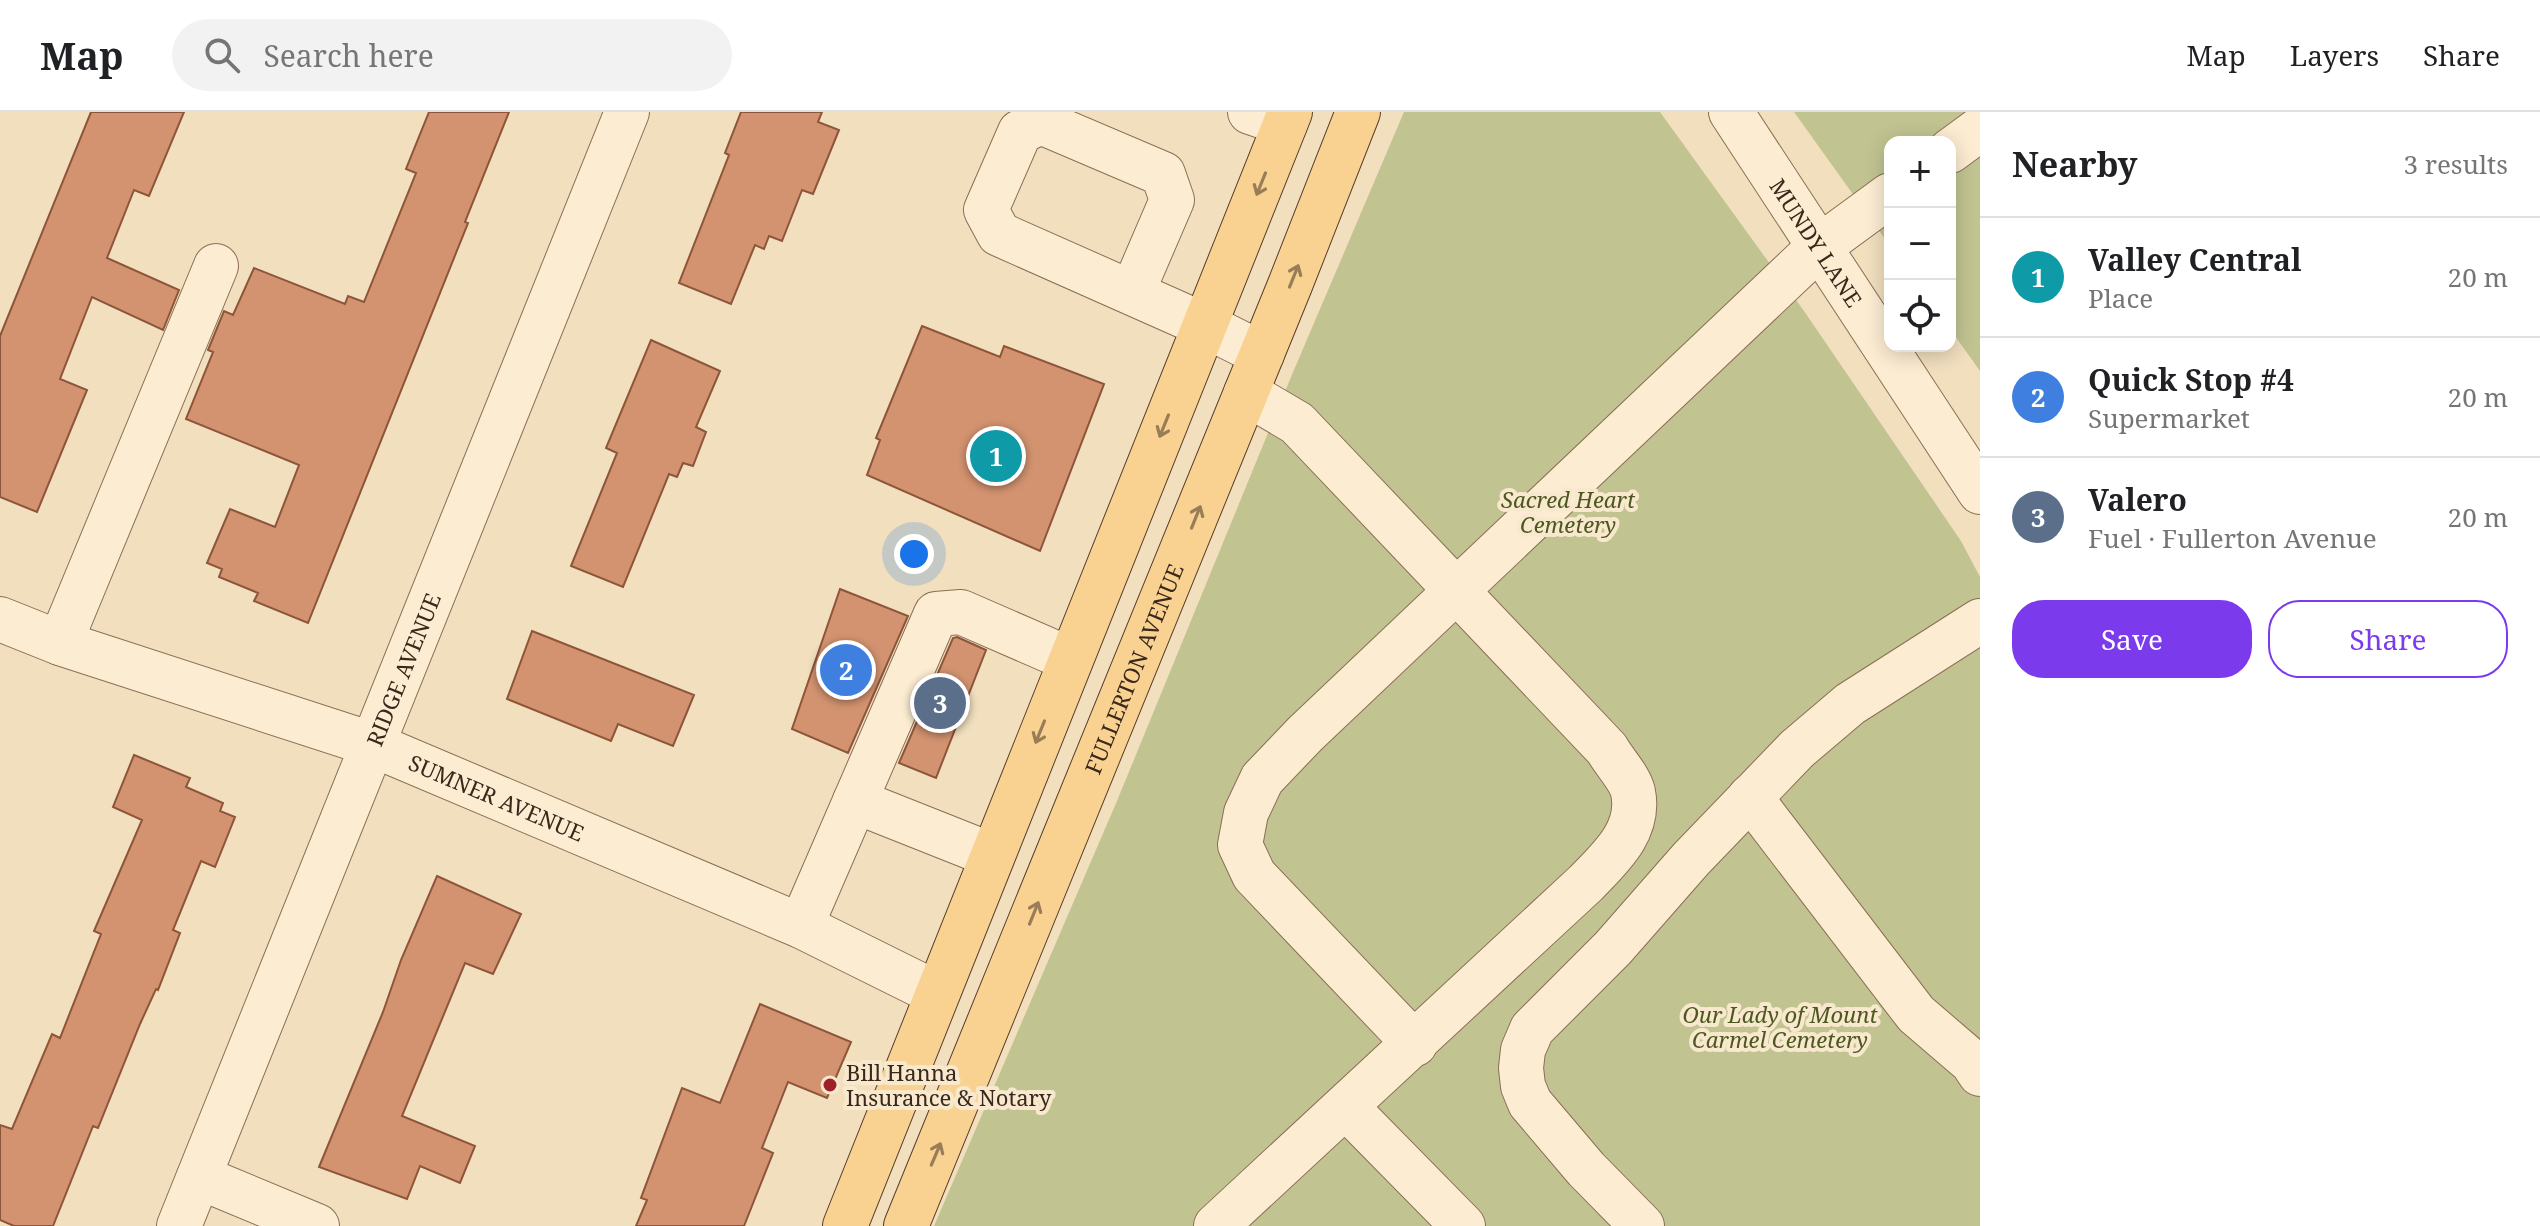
<!DOCTYPE html>
<html lang="en">
<head>
<meta charset="utf-8">
<style>
	body { margin:0; font-family:"Noto Serif",serif; background:#f2f2f2; color:#202124 }
	.controls { position:absolute; right:24px; top:24px; display:grid; overflow:hidden; border-radius:16px; box-shadow:0 4px 20px #0003 }
	.controls button { width:72px; height:72px; display:grid; place-items:center; padding:0; border:0; border-bottom:2px solid #e0e0e0; background:#fff; color:#202124; font:40px sans-serif }
	.you { position:absolute; left:914px; top:442px; width:28px; height:28px; margin:-20px; border:6px solid #fff; border-radius:50%; background:#1a73e8; box-shadow:0 0 0 12px #1a73e833 }
	.badge { display:grid; place-items:center; width:52px; height:52px; border-radius:50%; background:#7c3aed; color:#fff; font-size:26px; font-weight:700 }
	.pin { position:absolute; translate:-50% -50%; border:4px solid #fff; box-shadow:0 2px 8px #0006 }
	.list { margin:0; padding:0; list-style:none }
	h2 { display:flex; justify-content:space-between; align-items:center; height:104px; margin:0; padding:0 32px; font-size:34px }
	h2 small { font-size:26px; font-weight:400; color:#757577 }
	.list li { display:grid; grid-template-columns:52px 1fr auto; gap:24px; align-items:center; box-sizing:border-box; height:120px; padding:0 32px; border-top:2px solid #e0e0e0 }
	.list b { display:block; font-size:30px; white-space:nowrap }
	.list p { margin:0; font-size:26px; white-space:nowrap; color:#757577 }
	.list em { font-size:26px; font-style:normal; color:#757577 }
	.actions { display:flex; gap:16px; padding:24px 32px }
	.actions a { flex:1; padding:18px 0; border:2px solid #7c3aed; border-radius:32px; text-align:center; font-size:28px; color:#7c3aed }
	.actions .main { background:#7c3aed; color:#fff }
	.icon { flex:none; width:44px; height:44px; fill:none; stroke:currentColor; stroke-width:2; stroke-linecap:round; stroke-linejoin:round }
	.map { position:relative; flex:none; width:1980px; height:1114px; overflow:hidden }
	header { display:flex; align-items:center; gap:48px; box-sizing:border-box; height:112px; padding:0 40px; background:#fff; border-bottom:2px solid #e0e0e0 }
	header strong { font-size:38px }
	nav { display:flex; gap:44px; margin-inline-start:auto; font-size:28px }
	.search { width:560px; height:72px; background:#f2f2f2; display:flex; align-items:center; gap:20px; box-sizing:border-box; padding:0 28px; border-radius:44px; color:#757577; font-size:30px }
	main { display:flex }
	aside { flex:1; background:#fff }
	.map>svg:first-child { display:block }
	.cemetery { fill:#c1c491 }
	.building { fill:#d39370; stroke:#8d5539; stroke-width:2 }
	.lines { fill:none; stroke-linecap:round; stroke-linejoin:round }
	.minor-casing { stroke:#8b6e55; stroke-width:46 }
	.major-casing { stroke:#583d2a; stroke-width:46 }
	.minor { stroke:#fcecd2; stroke-width:44 }
	.major { stroke:#f9d292; stroke-width:44 }
	.oneway { stroke:#997d56 }
	.poi-dot { fill:#9f2029; stroke:#f8e9ce; stroke-width:3 }
	.labels { text-anchor:middle; dominant-baseline:central; stroke-width:8; stroke-linejoin:round; paint-order:stroke }
	.street-label { font-size:22px; fill:#39281b; stroke:#f8e9ce }
	.park-label { font-size:22px; font-style:italic; fill:#4d5820; stroke:#f8e9ce }
	.poi-label { font-size:22px; fill:#39281b; stroke:#f8e9ce; text-anchor:start }
</style>
</head>
<body>
<header>
<strong>Map</strong>
<div class="search"><svg class="icon" aria-label="search" viewBox="0 0 24 24"><circle cx="10" cy="10" r="6"/><path d="M15 15l6 6"/></svg>Search here</div>
<nav><a>Map</a><a>Layers</a><a>Share</a></nav>
</header>
<main>
<div class="map">
<svg width="1980" height="1114" viewBox="0 0 1980 1114">
	<rect width="100%" height="100%" fill="#f1dfbe"/>
	<path class="cemetery" d="M1404,0H1660L1804,199L1961,429L1980,465V1114H934L1117,689L1291,265Z
		M1794,0H1980V259L1950,217V30H1890V134Z"/>
	<path class="building" d="M91,0H184L149,84L134,78L107,146L179,178L163,218L92,185L60,267L87,278L37,400L0,385V224Z
		M429,0H509L465,110L468,111L308,511L254,489L258,481L219,465L222,457L207,451L230,397L275,415L299,353L186,307L213,240L208,238L224,199L233,203L254,156L345,192L348,184L364,190L416,61L406,57Z
		M741,0H822L818,10L839,18L813,82L802,78L782,129L769,124L764,137L755,133L731,192L679,171L729,43L725,41Z
		M922,214L1000,245L1004,234L1104,272L1040,439L867,363L880,328L876,326Z
		M651,228L720,259L696,315L706,320L693,354L683,351L677,365L669,362L623,475L571,454L617,341L606,336Z
		M840,477L908,504L848,641L792,617Z
		M532,519L694,583L673,634L618,612L611,629L507,587Z
		M957,525L986,538L936,666L899,651L953,526Z
		M134,643L190,666L186,675L223,691L220,699L235,705L215,755L201,749L173,818L180,821L158,878L156,877L140,912L98,1016L93,1014L53,1114H14L0,1108V1013L12,1017L52,922L60,926L101,822L94,819L142,708L113,695Z
		M437,764L521,802L493,862L465,851L402,1004L475,1034L460,1071L420,1054L407,1087L319,1055L383,900L401,848Z
		M760,892L851,930L827,986L788,970L762,1036L773,1041L744,1114H636L647,1088L641,1086L682,976L720,991Z"/>
	<g class="lines">
		<g class="minor-casing">
			<g id="minor">
				<path d="M1250,0L1285,12"/>
				<path id="s1" d="M1731,0L1980,380"/>
				<path d="M1950,39L1980,17"/>
				<path d="M1132,181L1172,88L1163,62L1041,10L1020,20L986,98L999,122L1204,213L1262,242"/>
				<path id="s2" d="M0,507L60,531L371,632L801,814L936,881"/>
				<path d="M60,531L216,154"/>
				<path d="M1750,685L1916,902L1972,950L1980,962"/>
				<path d="M855,689L991,743"/>
				<path d="M801,814L936,502L961,500L1069,547"/>
				<path d="M1415,932L1254,763L1240,733L1246,701L1262,667L1305,622L1819,135L1890,83"/>
				<path d="M1346,995L1463,1114"/>
				<path d="M199,1065L317,1114"/>
				<path id="s3" d="M179,1114L627,0"/>
				<path d="M1216,1114L1586,771C1610,746 1641,719 1633,680C1630,666 1614,650 1607,637L1297,311L1246,281"/>
				<path d="M1642,1114L1586,1057L1530,991L1523,974L1521,956L1523,938L1532,917L1613,836L1691,747L1797,637L1850,592L1980,509"/>
			</g>
		</g>
		<g class="major-casing">
			<g id="major">
				<path d="M845,1114L1290,0"/>
				<path id="s4" d="M906,1114L1290,173L1358,0"/>
			</g>
		</g>
		<use href="#minor" class="minor"/>
		<use href="#major" class="major"/>
	</g>
	<defs><path id="oneway-shaft" d="M-6 0H5M1.5-3L5.5 0L1.5 3" fill="none" stroke-width="1.6" stroke-linecap="round" stroke-linejoin="round" transform="scale(2)"/></defs>
	<g class="oneway">
		<use href="#oneway-shaft" transform="translate(1261 72) rotate(112)"/>
		<use href="#oneway-shaft" transform="translate(1294 164) rotate(-68)"/>
		<use href="#oneway-shaft" transform="translate(1164 314) rotate(112)"/>
		<use href="#oneway-shaft" transform="translate(1196 405) rotate(-68)"/>
		<use href="#oneway-shaft" transform="translate(1040 620) rotate(112)"/>
		<use href="#oneway-shaft" transform="translate(1034 801) rotate(-68)"/>
		<use href="#oneway-shaft" transform="translate(936 1042) rotate(-67)"/>
	</g>
	<circle class="poi-dot" cx="830" cy="973" r="8"/>
	<g class="labels">
		<g class="street-label">
			<text stroke="none"><textPath href="#s1" startOffset="156">MUNDY LANE</textPath></text>
			<text stroke="none"><textPath href="#s3" startOffset="600">RIDGE AVENUE</textPath></text>
			<text stroke="none"><textPath href="#s4" startOffset="602">FULLERTON AVENUE</textPath></text>
			<text stroke="none"><textPath href="#s2" startOffset="528">SUMNER AVENUE</textPath></text>
		</g>
		<g class="park-label">
			<text x="1568" y="387">Sacred Heart<tspan x="1568" dy="25">Cemetery</tspan></text>
			<text x="1780" y="902">Our Lady of Mount<tspan x="1780" dy="25">Carmel Cemetery</tspan></text>
		</g>
		<g class="poi-label">
			<text x="846" y="960">Bill Hanna<tspan x="846" dy="25">Insurance &amp; Notary</tspan></text>
		</g>
	</g>
</svg>
<div class="controls">
<button>+</button>
<button>−</button>
<button><svg class="icon" aria-label="locate" viewBox="0 0 24 24"><circle cx="12" cy="12" r="6"/><path d="M12 2v4M12 18v4M2 12h4M18 12h4"/></svg></button>
</div>
<div class="you"></div>
<div class="pin badge" style="left:996px;top:344px;background:#0f9aa8">1</div>
<div class="pin badge" style="left:846px;top:558px;background:#3f7fe0">2</div>
<div class="pin badge" style="left:940px;top:591px;background:#5c6f8a">3</div>
</div>
<aside>
<h2>Nearby<small>3 results</small></h2>
<ul class="list">
<li><span class="badge" style="background:#0f9aa8">1</span><div><b>Valley Central</b><p>Place</p></div><em>20 m</em></li>
<li><span class="badge" style="background:#3f7fe0">2</span><div><b>Quick Stop #4</b><p>Supermarket</p></div><em>20 m</em></li>
<li><span class="badge" style="background:#5c6f8a">3</span><div><b>Valero</b><p>Fuel · Fullerton Avenue</p></div><em>20 m</em></li>
</ul>
<div class="actions"><a class="main">Save</a><a>Share</a></div>
</aside>
</main>
</body>
</html>
